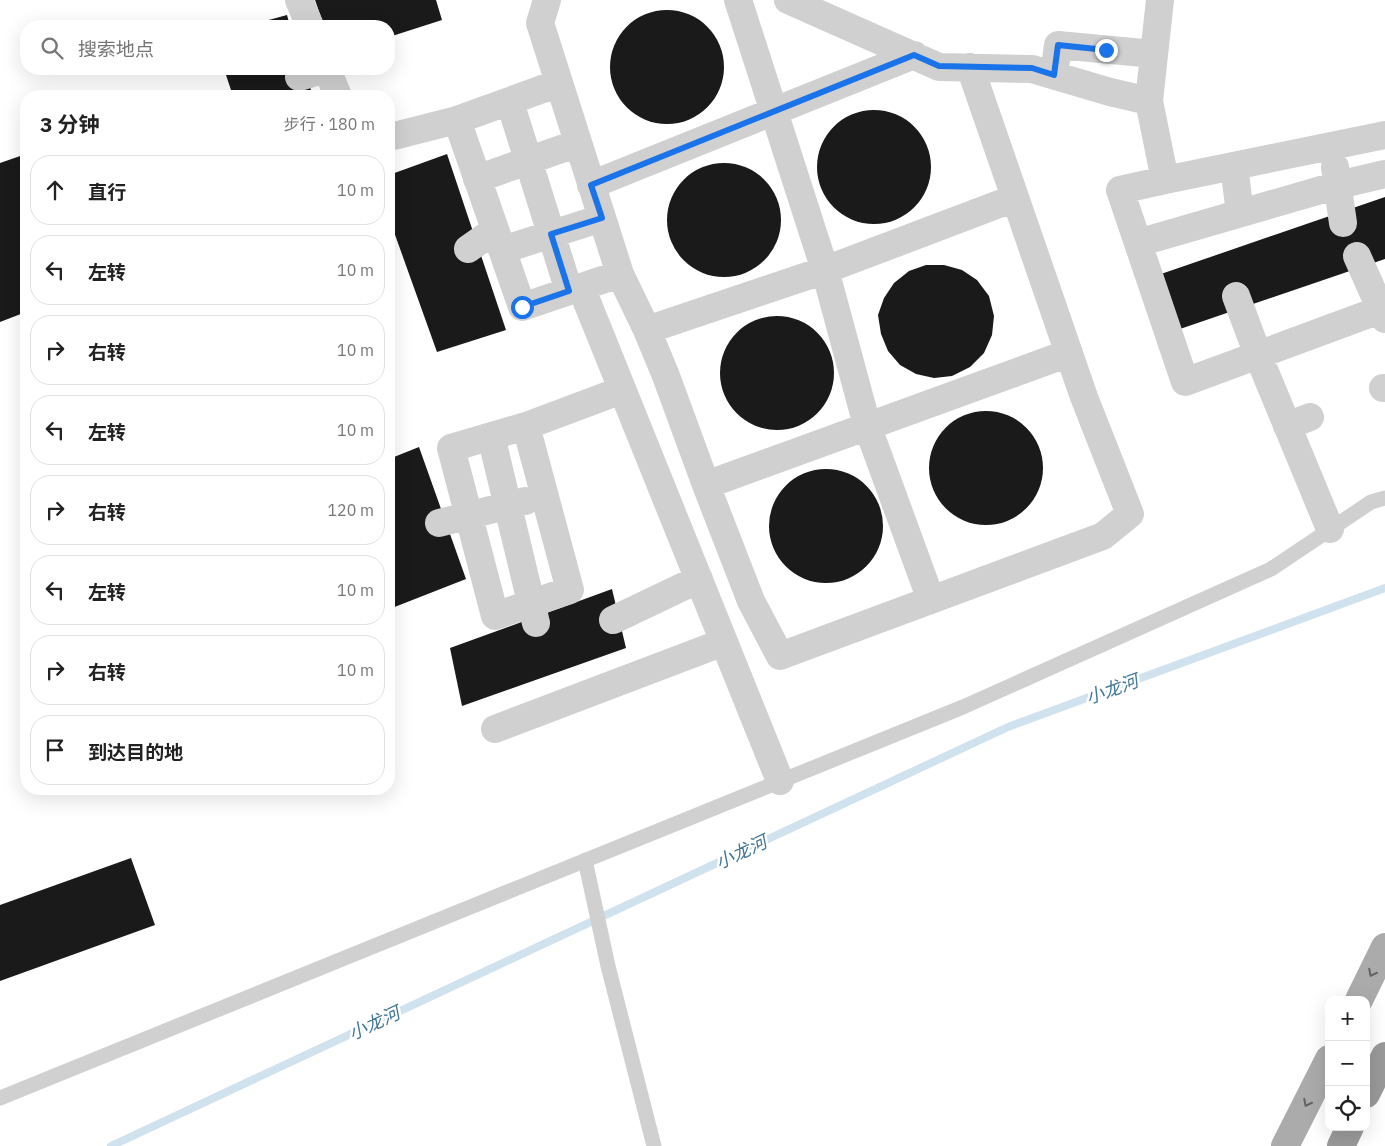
<!DOCTYPE html>
<html lang="zh">
<head>
<meta charset="utf-8">
<style>
	body { margin:0; font-family:"IBM Plex Sans","Noto Sans SC",sans-serif; background:#f6f6f6; color:#222 }
	.controls { position:absolute; right:15px; bottom:15px; display:grid; overflow:hidden; border-radius:10px; box-shadow:0 5px 20px #0002 }
	.controls button { width:45px; height:45px; display:grid; place-items:center; padding:0; border:0; border-bottom:1px solid #e0e0e0; background:#fff; color:#222; font:25px sans-serif }
	.stop { position:absolute; width:15px; height:15px; margin:-11px; border:4px solid #1a73e8; border-radius:50%; background:#fff }
	.stop.end { background:#1a73e8; border-color:#fff; box-shadow:0 1px 5px #0008 }
	.list { margin:0; padding:0; list-style:none }
	h2 { display:flex; justify-content:space-between; align-items:center; height:65px; margin:0; padding:0 20px; font-size:21px }
	h2 small { font-size:16px; font-weight:400; color:#767676 }
	.list li { display:grid; grid-template-columns:32px 1fr auto; gap:15px; align-items:center; box-sizing:border-box; height:70px; margin:0 10px 10px; padding:0 10px; border:1px solid #e0e0e0; border-radius:20px }
	.list b { display:block; font-size:19px; white-space:nowrap }
	.list em { font-size:16px; font-style:normal; color:#767676 }
	.icon { flex:none; width:28px; height:28px; fill:none; stroke:currentColor; stroke-width:2; stroke-linecap:round; stroke-linejoin:round }
	.map { position:relative; flex:none; width:1385px; height:1146px; overflow:hidden }
	.search { position:absolute; background:#fff; box-shadow:0 5px 20px #0002; left:20px; top:20px; width:375px; height:55px; display:flex; align-items:center; gap:12px; box-sizing:border-box; padding:0 18px; border-radius:20px; color:#767676; font-size:19px }
	.panel { position:absolute; background:#fff; box-shadow:0 5px 20px #0002; left:20px; top:90px; width:375px; height:705px; border-radius:20px }
	.map>svg:first-child { display:block }
	.lines { fill:none; stroke-linecap:round; stroke-linejoin:round }
	.stream { stroke:#cfe2ee; stroke-width:8 }
	.building { fill:#1a1a1a }
	.service { stroke:#d0d0d0; stroke-width:15 }
	.minor { stroke:#d0d0d0; stroke-width:28 }
	.primary { stroke:#ababab; stroke-width:28 }
	.motorway { stroke:#9a9a9a; stroke-width:28 }
	.oneway { stroke:#636363 }
	.route { stroke:#1a73e8; stroke-width:6 }
	.labels { text-anchor:middle; dominant-baseline:central; stroke-width:5; stroke-linejoin:round; paint-order:stroke }
	.water-label { font-size:18px; font-style:italic; fill:#3f7597; stroke:#fff }
</style>
</head>
<body>
<div class="map">
<svg width="1385" height="1146" viewBox="0 0 1385 1146">
	<rect width="100%" height="100%" fill="#fff"/>
	<g class="lines">
		<path class="stream" d="M111,1146L1008,727L1385,588"/>
	</g>
	<path class="building" d="M315,0H436L442,20L389,37V26H324Z
		M610 67a57 57 0 1 1 114 0a57 57 0 1 1-114 0Z
		M287,15L290,26H247Z
		M224,69H304L313,96H233Z
		M817 167a57 57 0 1 1 114 0a57 57 0 1 1-114 0Z
		M26,154V312L0,322V163Z
		M447,154L506,330L437,352L389,218V175Z
		M667 220a57 57 0 1 1 114 0a57 57 0 1 1-114 0Z
		M1385,197V259L1180,329L1161,274Z
		M926,265H944L962,270L977,280L989,296L994,316L992,335L984,353L970,367L952,376L934,378L916,374L900,365L888,351L881,334L878,315L884,298L894,283L909,271Z
		M720 373a57 57 0 1 1 114 0a57 57 0 1 1-114 0Z
		M929 468a57 57 0 1 1 114 0a57 57 0 1 1-114 0Z
		M419,447L466,579L392,608L389,598V459Z
		M769 526a57 57 0 1 1 114 0a57 57 0 1 1-114 0Z
		M612,589L626,648L462,706L450,648Z
		M131,858L155,925L0,981V905Z"/>
	<g class="lines">
		<path class="service" d="M585,860L608,966L654,1146
			M0,1098L963,707L1271,569L1371,502L1385,498"/>
		<path class="minor" d="M299,0L310,26
			M547,0L540,23L620,274L647,330L666,376L706,485L751,601L780,656L1103,536L1130,514L1084,397L970,67
			M738,0L825,270L867,425L931,600
			M788,0L939,67L1032,69L1110,92L1149,101
			M1160,0L1149,101L1165,180L1120,190L1185,382L1385,308
			M327,69L338,96
			M1054,75L1058,45L1154,54
			M299,77L325,69
			M559,83L457,120L522,307L620,274
			M510,102L569,291
			M389,136H394L457,120
			M1234,166L1240,213
			M1335,167L1343,223
			M477,179L578,143
			M1165,180L1385,135
			M591,185L914,55
			M1138,243L1338,185L1385,174
			M468,249L495,230
			M502,250L602,218
			M1357,256L1385,319
			M581,287L780,781
			M1236,296L1258,355L1330,529
			M647,330L825,270L1015,198
			M1383,388H1385
			M526,426L570,590L495,616L451,448L526,426L622,390
			M1287,426L1310,417
			M491,436L536,623
			M706,485L1069,353
			M439,523L525,501
			M613,620L699,579
			M495,729L724,642"/>
		<path class="primary" d="M1359,1000L1385,947
			M1285,1146L1329,1059"/>
		<path class="motorway" d="M1366,1094L1385,1056
			M1341,1146L1350,1127"/>
	</g>
	<defs><path id="oneway-chevron" d="M-2-3.5L2.5 0L-2 3.5" fill="none" stroke-width="1.6" stroke-linecap="round" stroke-linejoin="round" transform="scale(1.25)"/></defs>
	<g class="oneway">
		<use href="#oneway-chevron" transform="translate(1372 973) rotate(117)"/>
		<use href="#oneway-chevron" transform="translate(1307 1103) rotate(117)"/>
	</g>
	<g class="lines">
		<path class="route" d="M522,307L569,291L551,234L602,218L591,185L914,55L939,66L1032,68L1054,75L1058,45L1106,50"/>
	</g>
	<g class="labels">
		<g class="water-label">
			<text transform="translate(1112 689) rotate(-20)">小龙河</text>
			<text transform="translate(741 852) rotate(-25)">小龙河</text>
			<text transform="translate(374 1023) rotate(-25)">小龙河</text>
		</g>
	</g>
</svg>
<div class="controls">
<button>+</button>
<button>−</button>
<button><svg class="icon" aria-label="locate" viewBox="0 0 24 24"><circle cx="12" cy="12" r="6"/><path d="M12 2v4M12 18v4M2 12h4M18 12h4"/></svg></button>
</div>
<div class="stop" style="left:522px;top:307px"></div>
<div class="stop end" style="left:1106px;top:50px"></div>
<div class="search"><svg class="icon" aria-label="search" viewBox="0 0 24 24"><circle cx="10" cy="10" r="6"/><path d="M15 15l6 6"/></svg>搜索地点</div>
<section class="panel">
<h2>3 分钟<small>步行 · 180 m</small></h2>
<ul class="list">
<li><svg class="icon" aria-label="ahead" viewBox="0 0 24 24"><path d="M12 20V5M6 11l6-6 6 6"/></svg><div><b>直行</b></div><em>10 m</em></li>
<li><svg class="icon" aria-label="left" viewBox="0 0 24 24"><path d="M17 20v-9H6M10 6l-5 5 5 5"/></svg><div><b>左转</b></div><em>10 m</em></li>
<li><svg class="icon" aria-label="right" viewBox="0 0 24 24"><path d="M7 20v-9h11M14 6l5 5-5 5"/></svg><div><b>右转</b></div><em>10 m</em></li>
<li><svg class="icon" aria-label="left" viewBox="0 0 24 24"><path d="M17 20v-9H6M10 6l-5 5 5 5"/></svg><div><b>左转</b></div><em>10 m</em></li>
<li><svg class="icon" aria-label="right" viewBox="0 0 24 24"><path d="M7 20v-9h11M14 6l5 5-5 5"/></svg><div><b>右转</b></div><em>120 m</em></li>
<li><svg class="icon" aria-label="left" viewBox="0 0 24 24"><path d="M17 20v-9H6M10 6l-5 5 5 5"/></svg><div><b>左转</b></div><em>10 m</em></li>
<li><svg class="icon" aria-label="right" viewBox="0 0 24 24"><path d="M7 20v-9h11M14 6l5 5-5 5"/></svg><div><b>右转</b></div><em>10 m</em></li>
<li><svg class="icon" aria-label="arrive" viewBox="0 0 24 24"><path d="M6 21V4h12l-3 4 3 4H6"/></svg><div><b>到达目的地</b></div></li>
</ul>
</section>
</div>
</body>
</html>
